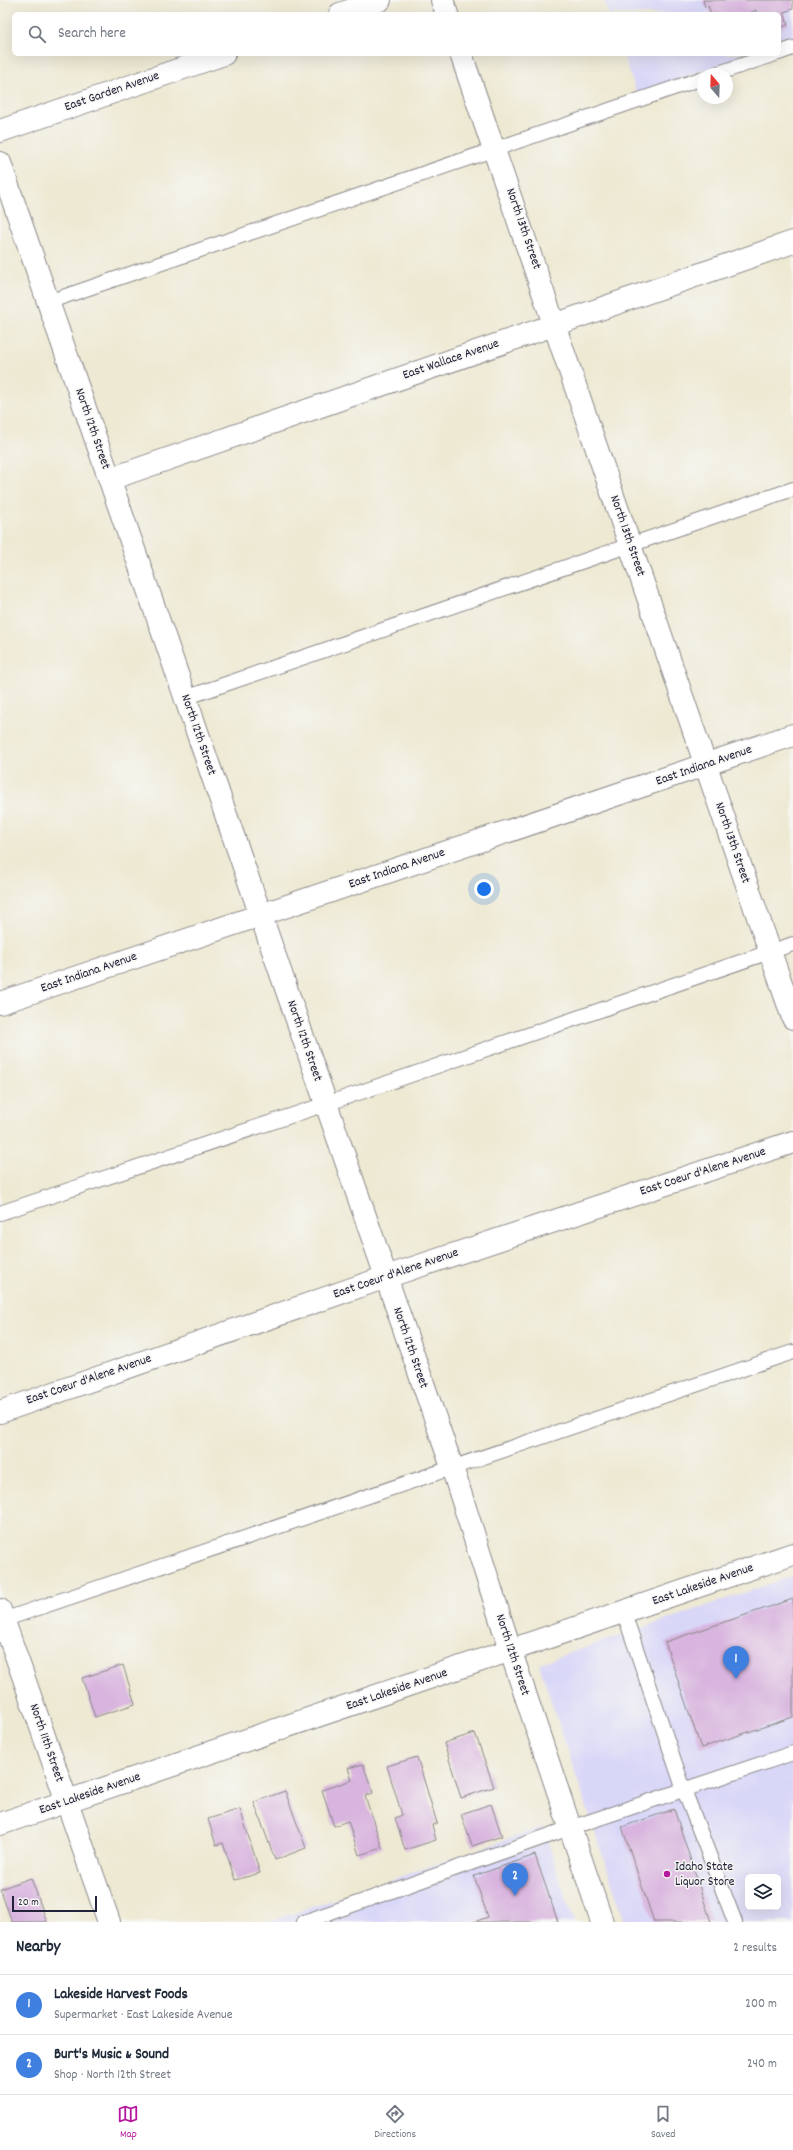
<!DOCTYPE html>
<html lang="en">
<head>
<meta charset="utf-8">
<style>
	body { margin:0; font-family:Dekko,sans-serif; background:#f6f6f7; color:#1f2937 }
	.controls { position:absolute; right:12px; bottom:12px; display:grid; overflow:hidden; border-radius:6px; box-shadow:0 4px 16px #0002 }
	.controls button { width:36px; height:36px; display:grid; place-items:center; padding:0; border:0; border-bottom:1px solid #e0e1e3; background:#fff; color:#1f2937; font:20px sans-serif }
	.compass { position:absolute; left:697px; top:68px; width:36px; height:36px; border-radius:50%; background:#fff; box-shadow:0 4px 16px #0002; rotate:341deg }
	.scale { position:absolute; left:12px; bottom:10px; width:85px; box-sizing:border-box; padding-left:4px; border:2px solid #22223b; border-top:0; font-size:11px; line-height:14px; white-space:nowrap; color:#22223b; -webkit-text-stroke:3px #f6f6f2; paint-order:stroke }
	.you { position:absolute; left:484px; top:889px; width:14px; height:14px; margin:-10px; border:3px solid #fff; border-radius:50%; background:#1a73e8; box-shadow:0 0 0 6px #1a73e833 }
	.badge { display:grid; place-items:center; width:26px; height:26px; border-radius:50%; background:#b5179e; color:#fff; font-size:13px; font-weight:700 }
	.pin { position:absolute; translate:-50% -33px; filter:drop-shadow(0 1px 2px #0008) }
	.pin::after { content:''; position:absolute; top:21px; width:14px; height:12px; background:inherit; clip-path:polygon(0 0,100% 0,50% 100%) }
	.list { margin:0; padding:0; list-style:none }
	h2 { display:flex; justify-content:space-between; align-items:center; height:52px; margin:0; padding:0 16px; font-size:17px }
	h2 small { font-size:13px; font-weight:400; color:#747a83 }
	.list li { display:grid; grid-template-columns:26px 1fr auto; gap:12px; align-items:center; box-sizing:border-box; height:60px; padding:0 16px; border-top:1px solid #e0e1e3 }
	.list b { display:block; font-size:15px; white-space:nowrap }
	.list p { margin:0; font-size:13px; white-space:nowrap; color:#747a83 }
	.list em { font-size:13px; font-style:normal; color:#747a83 }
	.icon { flex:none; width:22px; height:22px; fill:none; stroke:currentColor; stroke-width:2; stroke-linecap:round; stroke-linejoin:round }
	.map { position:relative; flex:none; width:793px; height:1922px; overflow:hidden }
	.search { position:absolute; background:#fff; box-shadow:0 4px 16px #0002; left:12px; right:12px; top:12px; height:44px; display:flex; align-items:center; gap:10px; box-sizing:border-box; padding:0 14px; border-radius:6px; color:#747a83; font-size:15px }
	.sheet { height:172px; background:#fff }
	nav { display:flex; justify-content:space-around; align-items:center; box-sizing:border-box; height:56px; border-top:1px solid #e0e1e3; background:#fff; font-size:11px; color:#747a83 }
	nav a { display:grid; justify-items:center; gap:2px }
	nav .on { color:#b5179e }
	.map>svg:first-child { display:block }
	.built { fill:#d9d7f8; fill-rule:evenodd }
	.building { fill:#d8b4de }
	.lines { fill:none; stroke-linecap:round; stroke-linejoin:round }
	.lane-casing { stroke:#888687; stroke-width:16 }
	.street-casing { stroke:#888687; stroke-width:24 }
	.lane { stroke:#fff; stroke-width:14 }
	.street { stroke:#fff; stroke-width:22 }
	.poi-dot { fill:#b5179e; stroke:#f6f6f2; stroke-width:1.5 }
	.labels { text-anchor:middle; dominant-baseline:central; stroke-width:3; stroke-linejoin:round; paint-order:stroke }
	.street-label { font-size:13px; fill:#22223b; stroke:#f6f6f2 }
	.poi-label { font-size:13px; fill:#22223b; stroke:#f6f6f2; text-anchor:start }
</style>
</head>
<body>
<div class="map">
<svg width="793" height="1922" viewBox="0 0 793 1922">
	<rect width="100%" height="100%" fill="#f6f6f2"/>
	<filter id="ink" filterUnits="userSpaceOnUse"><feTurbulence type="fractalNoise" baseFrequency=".025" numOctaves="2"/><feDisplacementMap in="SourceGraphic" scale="8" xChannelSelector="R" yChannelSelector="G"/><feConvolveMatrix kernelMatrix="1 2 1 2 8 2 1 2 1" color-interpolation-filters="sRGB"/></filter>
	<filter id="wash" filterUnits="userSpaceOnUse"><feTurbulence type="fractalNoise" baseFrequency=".012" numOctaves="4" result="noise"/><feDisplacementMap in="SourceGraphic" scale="16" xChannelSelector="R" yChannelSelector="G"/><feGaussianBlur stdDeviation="0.9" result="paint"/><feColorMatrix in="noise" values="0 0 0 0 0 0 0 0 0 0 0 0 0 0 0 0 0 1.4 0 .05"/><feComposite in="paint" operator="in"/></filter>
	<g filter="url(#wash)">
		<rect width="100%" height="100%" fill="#eee9d3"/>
		<path class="built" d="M604,0H793V39L779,44V14H609Z
			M623,54H750L637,94Z
			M793,1576V1922H625L539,1665L541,1663ZM748,1877H778V1907H748Z
			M543,1827L574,1922H269Z"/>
		<g id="blocks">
			<path class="building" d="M703,0H793V9L784,12L788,25L779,28V14H757L756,10L748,14H711L708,6L705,7Z
				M793,1599V1717L701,1748L665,1642Z
				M123,1665L135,1704L95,1717L82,1678Z
				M475,1733L494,1787L461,1798L444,1743Z
				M417,1757L437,1823L432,1825L436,1840L405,1850L395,1818L402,1815L387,1766Z
				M363,1764L373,1793L365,1796L382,1848L359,1855L348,1821L334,1826L322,1790L352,1780L348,1768Z
				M285,1791L306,1848L275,1860L254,1802Z
				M491,1804L502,1836L472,1846L461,1814Z
				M240,1809L260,1873L235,1880L223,1843L216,1845L208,1819Z
				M674,1809L711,1922H654L622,1827Z
				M535,1855L558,1922H474L488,1917L474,1876Z
				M31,1878L47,1922H12L0,1889Z"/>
		</g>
	</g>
	<g filter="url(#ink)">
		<use href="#blocks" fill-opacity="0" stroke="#888687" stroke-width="1"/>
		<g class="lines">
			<g class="lane-casing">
				<path id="lane" d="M779,53L793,48
					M716,74L775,54
					M48,302L703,78
					M185,698L793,489
					M0,1213L326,1104L793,944
					M624,1613L684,1790L735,1922
					M0,1621L793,1352
					M304,1922L570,1828L793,1753"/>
			</g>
			<g class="street-casing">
				<path id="street" d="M442,0L447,14
					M340,14L380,0
					M461,54C574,374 681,697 793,1018
					M0,131L224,54
					M0,163L452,1467L511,1652L602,1922
					M110,479L793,242
					M0,1003L793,735
					M0,1412L386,1277L793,1142
					M0,1610L109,1922
					M0,1824L793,1554"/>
			</g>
			<use href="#lane" class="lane"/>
			<use href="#street" class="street"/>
		</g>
	</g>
	<circle class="poi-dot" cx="667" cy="1874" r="4"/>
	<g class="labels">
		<g class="street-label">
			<text transform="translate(112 92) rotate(-19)">East Garden Avenue</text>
			<text transform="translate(523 229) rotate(71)">North 13th Street</text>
			<text transform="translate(451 360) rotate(-19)">East Wallace Avenue</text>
			<text transform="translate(92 429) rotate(71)">North 12th Street</text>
			<text transform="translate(627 536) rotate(71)">North 13th Street</text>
			<text transform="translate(198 735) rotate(71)">North 12th Street</text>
			<text transform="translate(704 766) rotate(-19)">East Indiana Avenue</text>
			<text transform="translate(732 843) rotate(71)">North 13th Street</text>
			<text transform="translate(397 869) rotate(-19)">East Indiana Avenue</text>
			<text transform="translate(89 973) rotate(-19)">East Indiana Avenue</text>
			<text transform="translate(304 1041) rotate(71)">North 12th Street</text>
			<text transform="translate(703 1172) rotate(-18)">East Coeur d'Alene Avenue</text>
			<text transform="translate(396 1274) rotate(-19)">East Coeur d'Alene Avenue</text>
			<text transform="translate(410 1348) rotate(71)">North 12th Street</text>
			<text transform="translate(89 1380) rotate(-19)">East Coeur d'Alene Avenue</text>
			<text transform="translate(703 1585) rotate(-19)">East Lakeside Avenue</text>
			<text transform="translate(512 1655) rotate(72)">North 12th Street</text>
			<text transform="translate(397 1690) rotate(-19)">East Lakeside Avenue</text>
			<text transform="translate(46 1743) rotate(71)">North 11th Street</text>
			<text transform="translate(90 1794) rotate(-19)">East Lakeside Avenue</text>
		</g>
		<g class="poi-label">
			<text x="675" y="1867">Idaho State<tspan x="675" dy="15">Liquor Store</tspan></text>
		</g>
	</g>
</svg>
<div class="controls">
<button><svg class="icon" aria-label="layers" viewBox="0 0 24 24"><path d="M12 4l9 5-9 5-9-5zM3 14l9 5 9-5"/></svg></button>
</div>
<svg class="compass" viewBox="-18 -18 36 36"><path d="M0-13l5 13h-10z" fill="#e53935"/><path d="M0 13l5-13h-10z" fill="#747a83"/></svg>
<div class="scale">20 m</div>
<div class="you"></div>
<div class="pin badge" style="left:736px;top:1679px;background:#3f7fe0">1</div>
<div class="pin badge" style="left:515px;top:1896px;background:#3f7fe0">2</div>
<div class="search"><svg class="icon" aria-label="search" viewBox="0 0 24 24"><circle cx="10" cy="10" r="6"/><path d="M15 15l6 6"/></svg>Search here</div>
</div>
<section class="sheet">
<h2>Nearby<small>2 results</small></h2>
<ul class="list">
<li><span class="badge" style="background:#3f7fe0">1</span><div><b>Lakeside Harvest Foods</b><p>Supermarket · East Lakeside Avenue</p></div><em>200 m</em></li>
<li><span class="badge" style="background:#3f7fe0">2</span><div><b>Burt's Music &amp; Sound</b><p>Shop · North 12th Street</p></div><em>240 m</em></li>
</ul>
</section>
<nav>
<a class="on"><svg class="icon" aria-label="map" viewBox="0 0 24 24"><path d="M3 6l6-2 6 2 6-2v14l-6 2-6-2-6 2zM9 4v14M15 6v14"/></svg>Map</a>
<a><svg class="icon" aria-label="directions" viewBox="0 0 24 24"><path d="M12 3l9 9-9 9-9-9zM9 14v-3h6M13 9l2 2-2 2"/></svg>Directions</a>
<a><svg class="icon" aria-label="saved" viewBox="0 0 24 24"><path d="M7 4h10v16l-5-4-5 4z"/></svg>Saved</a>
</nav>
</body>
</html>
